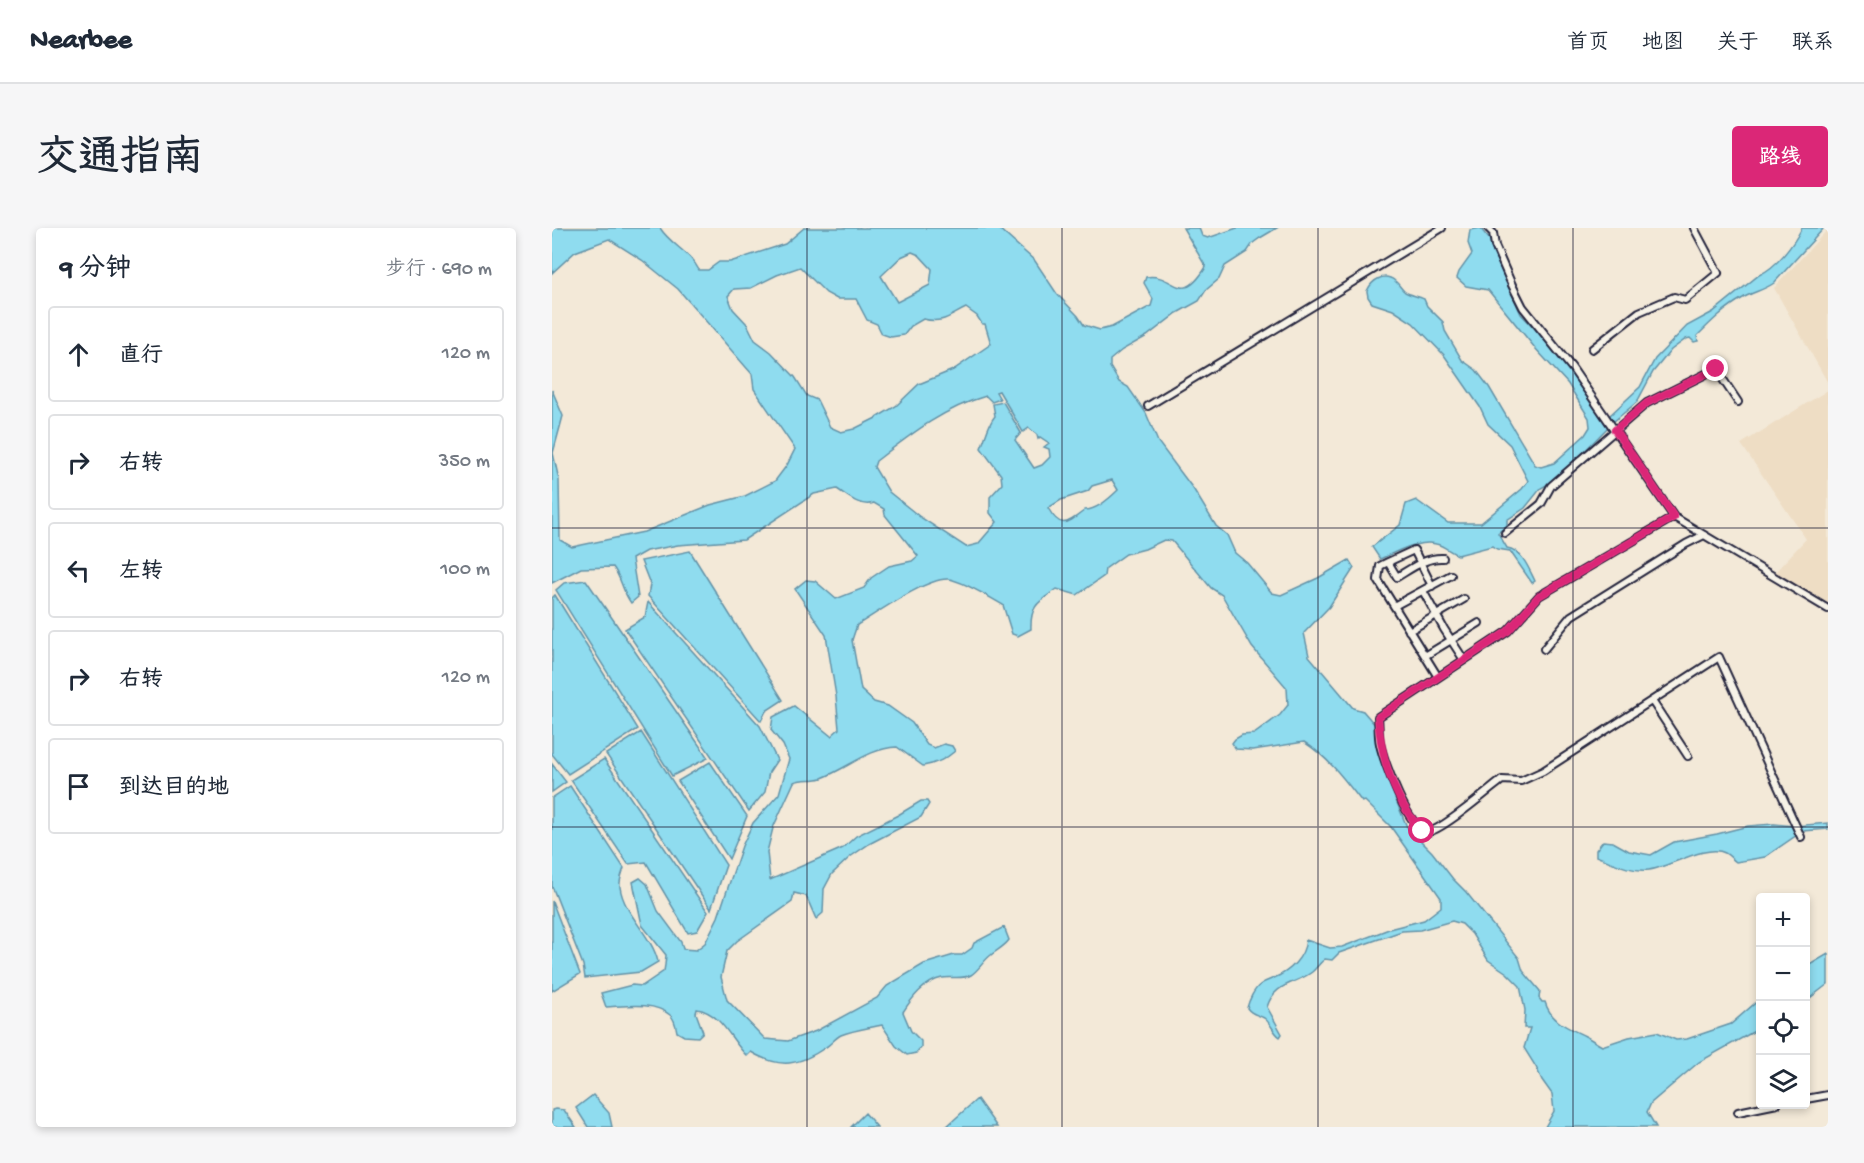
<!DOCTYPE html>
<html lang="zh">
<head>
<meta charset="utf-8">
<style>
	body { margin:0; font-family:"Gochi Hand","LXGW WenKai TC",sans-serif; background:#f6f6f7; color:#1f2937 }
	.controls { position:absolute; right:18px; bottom:18px; display:grid; overflow:hidden; border-radius:6px; box-shadow:0 3px 9px #0003 }
	.controls button { width:54px; height:54px; display:grid; place-items:center; padding:0; border:0; border-bottom:2px solid #e0e1e3; background:#fff; color:#1f2937; font:30px sans-serif }
	.stop { position:absolute; width:18px; height:18px; margin:-14px; border:4px solid #db2777; border-radius:50%; background:#fff }
	.stop.end { background:#db2777; border-color:#fff; box-shadow:0 2px 6px #0008 }
	.list { margin:0; padding:0; list-style:none }
	h2 { display:flex; justify-content:space-between; align-items:center; height:78px; margin:0; padding:0 24px; font-size:26px }
	h2 small { font-size:20px; font-weight:400; color:#747a83 }
	.list li { display:grid; grid-template-columns:39px 1fr auto; gap:18px; align-items:center; box-sizing:border-box; height:96px; margin:0 12px 12px; padding:0 12px; border:2px solid #e0e1e3; border-radius:6px }
	.list b { display:block; font-size:22px; white-space:nowrap }
	.list em { font-size:20px; font-style:normal; color:#747a83 }
	.icon { flex:none; width:33px; height:33px; fill:none; stroke:currentColor; stroke-width:2; stroke-linecap:round; stroke-linejoin:round }
	.map { position:relative; flex:none; width:1276px; height:899px; overflow:hidden; border-radius:6px }
	header { display:flex; align-items:center; gap:36px; box-sizing:border-box; height:84px; padding:0 30px; background:#fff; border-bottom:2px solid #e0e1e3 }
	header strong { font-size:28px }
	nav { display:flex; gap:33px; margin-inline-start:auto; font-size:21px }
	.intro { display:flex; align-items:center; justify-content:space-between; box-sizing:border-box; height:144px; padding:0 36px }
	h1 { margin:0; font-size:42px }
	.button { padding:15px 27px; border-radius:6px; background:#db2777; color:#fff; font-size:21px; font-weight:700 }
	main { display:flex; gap:36px; padding:0 36px }
	aside { flex:1; background:#fff; border-radius:6px; box-shadow:0 3px 9px #0003 }
	.map>svg:first-child { display:block }
	.built { fill:#eeddc4 }
	.water { fill:#8fdcef; stroke:#6392a7; stroke-width:1.5; fill-rule:evenodd }
	.lines { fill:none; stroke-linecap:round; stroke-linejoin:round }
	.street-casing { stroke:#22223b; stroke-width:10 }
	.street { stroke:#f7f3e8; stroke-width:6 }
	.route { stroke:#db2777; stroke-width:8 }
	.grid { fill:none; stroke:#22223b; stroke-width:1.5; stroke-opacity:0.55 }
</style>
</head>
<body>
<header>
<strong>Nearbee</strong>
<nav><a>首页</a><a>地图</a><a>关于</a><a>联系</a></nav>
</header>
<div class="intro"><h1>交通指南</h1><a class="button">路线</a></div>
<main>
<aside>
<h2>9 分钟<small>步行 · 690 m</small></h2>
<ul class="list">
<li><svg class="icon" aria-label="ahead" viewBox="0 0 24 24"><path d="M12 20V5M6 11l6-6 6 6"/></svg><div><b>直行</b></div><em>120 m</em></li>
<li><svg class="icon" aria-label="right" viewBox="0 0 24 24"><path d="M7 20v-9h11M14 6l5 5-5 5"/></svg><div><b>右转</b></div><em>350 m</em></li>
<li><svg class="icon" aria-label="left" viewBox="0 0 24 24"><path d="M17 20v-9H6M10 6l-5 5 5 5"/></svg><div><b>左转</b></div><em>100 m</em></li>
<li><svg class="icon" aria-label="right" viewBox="0 0 24 24"><path d="M7 20v-9h11M14 6l5 5-5 5"/></svg><div><b>右转</b></div><em>120 m</em></li>
<li><svg class="icon" aria-label="arrive" viewBox="0 0 24 24"><path d="M6 21V4h12l-3 4 3 4H6"/></svg><div><b>到达目的地</b></div></li>
</ul>
</aside>
<div class="map">
<svg width="1276" height="899" viewBox="0 0 1276 899">
	<rect width="100%" height="100%" fill="#f3e9d8"/>
	<filter id="ink" filterUnits="userSpaceOnUse"><feTurbulence type="fractalNoise" baseFrequency=".0167" numOctaves="2"/><feDisplacementMap in="SourceGraphic" scale="12" xChannelSelector="R" yChannelSelector="G"/><feConvolveMatrix kernelMatrix="1 2 1 2 8 2 1 2 1" color-interpolation-filters="sRGB"/></filter>
	<g filter="url(#ink)">
		<path class="built" d="M1276,1V155L1222,60Z
			M1276,162V375L1223,344L1254,311L1189,216Z"/>
		<path class="water" d="M0,0H108C119,17 138,24 147,42H156L167,34H178L233,16L252,0H446L483,33L505,66L526,88L532,97L548,102L560,99L599,78L601,71L592,55L594,49C623,44 628,81 654,39L631,0H647L650,8L656,10L685,0H725L708,10L701,15L695,24L673,38L667,51L654,62L647,73L625,85L595,108L570,122L558,132V139L567,154L576,159L594,185L606,214L642,262L664,298L675,307L683,325L695,335L720,365L729,367L766,350L797,332L802,340L777,379L752,405L757,428L801,480L811,483L824,498L825,516L841,565L855,599L880,624L901,651L914,664L967,730L971,743L988,763L987,770L990,774H993C999,794 1017,800 1033,808C1039,811 1044,815 1050,818L1077,809L1105,804L1124,812L1135,811L1179,796L1208,771V800L1147,834L1099,875L1095,884L1104,899H993L1002,883L1000,866L990,852L984,839L972,820L978,800H972L973,782L968,758L955,745L936,732L920,706L910,696L900,693L868,702L850,703L787,725L780,732L773,731C767,735 765,740 760,744C743,757 723,754 715,779L730,806L728,809C721,804 719,795 712,790C705,786 700,787 695,780C697,772 702,761 709,756C713,753 718,752 722,750C739,743 752,729 754,712L778,720L790,719L837,701L872,692L889,679V670L839,599L813,573L810,574C792,551 777,530 752,514L701,522L684,521L680,515L683,511L690,507L702,506L728,487L736,477L735,460L700,419L670,367L659,360L620,313L612,312L593,321L574,326L553,341L552,348L525,367L505,361C487,374 478,377 479,401L466,408L460,406L451,377C439,370 409,352 396,351C374,350 325,385 305,397L300,412L309,462L322,474L336,478L360,495L375,517L382,520L392,516L400,518L403,523C393,532 383,536 371,538L345,519C317,520 296,540 270,550C261,553 251,550 242,554L221,600L215,624L218,652L291,620L304,608L346,587L369,573H375L377,576L369,589L317,616L298,629L280,646L272,661L271,685L264,691L254,668L242,665L240,674L185,713L175,723L169,749L175,772L213,811L236,813L264,803L325,770L335,758L372,736L402,727H410L420,720L422,715L452,699L457,712C452,719 446,721 439,727C432,732 426,743 419,747C410,752 399,748 390,750C372,754 360,770 351,784L359,803L369,813V819L364,825L355,827L344,818L330,797C317,800 301,802 289,807C283,810 279,816 274,819C247,838 228,841 199,824L195,828C179,813 170,785 145,781L144,785L151,804L146,809L132,808L125,804C124,798 123,791 118,787C102,773 74,778 54,779L49,765L80,757L90,758L112,743L113,737L114,727L90,697L81,654L88,650L95,656L106,683L129,714L131,721L144,722L153,715L166,689L190,618L201,595L227,566L237,531L231,517L219,502L221,489L242,478L279,508L287,501L284,468L274,407L243,361L254,352L263,353L284,371L312,360L319,350L337,338L360,333L366,328L333,287L332,281L322,275C308,280 296,268 285,261L262,266L192,312L126,317L94,323L80,331L86,369L79,375C70,363 70,351 61,339L29,340L0,355V162L11,188L1,225L7,252L8,312L20,319L92,304L158,277L193,268L223,253L235,237L243,221L202,161L200,146L126,61L90,32L57,11L23,24L0,45ZM360,24L367,27L380,41L378,57L345,74L329,48L349,29ZM248,39L274,65L285,71H304L315,92L325,96L330,106L339,109L352,107L359,98L371,91C391,96 397,88 414,80L425,88L430,96H433L439,116L401,142L367,156L344,178L324,190L302,201L289,204L278,199L265,172L255,168L243,149L219,124L203,112L195,96L181,81L176,68L182,61L199,60L225,47ZM447,163L471,204L477,200L485,207L486,211L488,209L497,215L492,219L497,221L498,229L490,237L482,240L463,212L469,205L451,174L441,176L443,188C436,196 434,209 429,220L449,247L450,256L438,269V285L445,294L426,316L414,319L368,289L337,264L322,239L324,233C358,207 392,180 434,168L440,174L448,171L444,164ZM560,252L566,262C558,270 544,282 533,282C516,295 509,303 496,280L509,272L536,263L540,258Z
			M928,0L938,12L941,24L969,86L1005,124L1053,190L1057,188L1088,159L1103,131L1135,98L1161,84L1207,47C1225,39 1241,17 1250,0H1272L1222,55C1212,62 1201,64 1191,70C1173,80 1159,94 1145,108L1146,113L1142,114L1138,110L1134,111L1119,122L1101,144L1085,174L1061,194L1016,240L1000,254L989,260L973,280L955,292V297L946,305L955,320C970,322 977,341 983,353L980,355L958,323L945,321L940,318L906,327C898,324 893,318 884,316C867,311 844,324 828,331L820,319L848,297L854,276L864,272L896,295H929L970,261L976,253L958,217L936,196L928,179L892,127L861,95L841,82L820,75L816,69L815,63C820,52 832,44 843,53C847,56 849,61 853,64C858,67 866,68 872,71L875,78L891,94L893,103L910,132L924,142L937,159L983,237L989,239L1002,235L1033,207L1038,199L1037,190L1016,156L983,120L936,62L914,58L905,50L907,44L920,26L916,15L918,2Z
			M138,323L231,472L214,483L209,493L96,368L98,356L89,333Z
			M34,352L156,530L120,548L4,362L12,355Z
			M3,367L86,501L16,546L0,526V370Z
			M96,374L208,498L225,532L217,544L213,564L197,583L73,401L93,389Z
			M89,504L174,637L159,681L54,526Z
			M52,531L156,684L145,703L136,705L94,634L76,636L19,552Z
			M158,534L195,588L177,631L126,553Z
			M0,536L14,554L0,564Z
			M18,558L72,640C70,646 67,653 68,659C72,687 100,707 106,734L89,744L33,750L31,737L0,658V570Z
			M1276,595V601L1251,603L1213,629L1184,634C1180,631 1177,627 1173,625C1155,615 1116,640 1097,642C1078,644 1062,635 1044,628V622L1051,613L1061,614L1077,623L1099,627L1122,614L1165,606L1196,598L1222,596L1243,598Z
			M0,673L28,746L0,763Z
			M1276,726V756L1254,773V739Z
			M41,867L57,885L60,899H36L24,880Z
			M425,871L445,899H394Z
			M3,881L12,882L24,899H0V882Z
			M313,885L325,899H299Z"/>
		<g class="lines">
			<g class="street-casing">
				<path id="street" d="M936,0L941,5L943,18L960,57L971,79L1020,140L1122,289L1276,381
					M1040,121L1087,84L1122,69L1133,72L1166,45L1142,0
					M596,178L890,0
					M1122,289L987,368L956,403L826,489C827,498 826,507 828,516C831,532 858,604 875,604C888,604 937,562 950,552L969,553L991,543L1167,429L1249,609
					M953,305L989,276L999,258L1095,175L1164,141L1186,174
					M836,334L828,338L826,352L886,449
					M880,358L862,322L836,334L845,349C860,340 874,329 891,330
					M871,363L892,401L912,432
					M842,378L899,347
					M857,403L912,371
					M992,421L1019,388L1134,316L1152,307
					M873,428L927,395
					M1100,473L1136,528
					M1254,871L1276,867
					M1186,884L1225,876"/>
			</g>
			<use href="#street" class="street"/>
		</g>
	</g>
	<g class="lines" filter="url(#ink)">
		<path class="route" d="M870,603C842,571 829,530 826,489L956,403L987,368L1122,289L1063,202L1095,175L1164,141"/>
	</g>
	<path class="grid" d="M255,0V899M510,0V899M766,0V899M1021,0V899M0,300H1276M0,599H1276"/>
</svg>
<div class="controls">
<button>+</button>
<button>−</button>
<button><svg class="icon" aria-label="locate" viewBox="0 0 24 24"><circle cx="12" cy="12" r="6"/><path d="M12 2v4M12 18v4M2 12h4M18 12h4"/></svg></button>
<button><svg class="icon" aria-label="layers" viewBox="0 0 24 24"><path d="M12 4l9 5-9 5-9-5zM3 14l9 5 9-5"/></svg></button>
</div>
<div class="stop" style="left:870px;top:603px"></div>
<div class="stop end" style="left:1164px;top:141px"></div>
</div>
</main>
</body>
</html>
